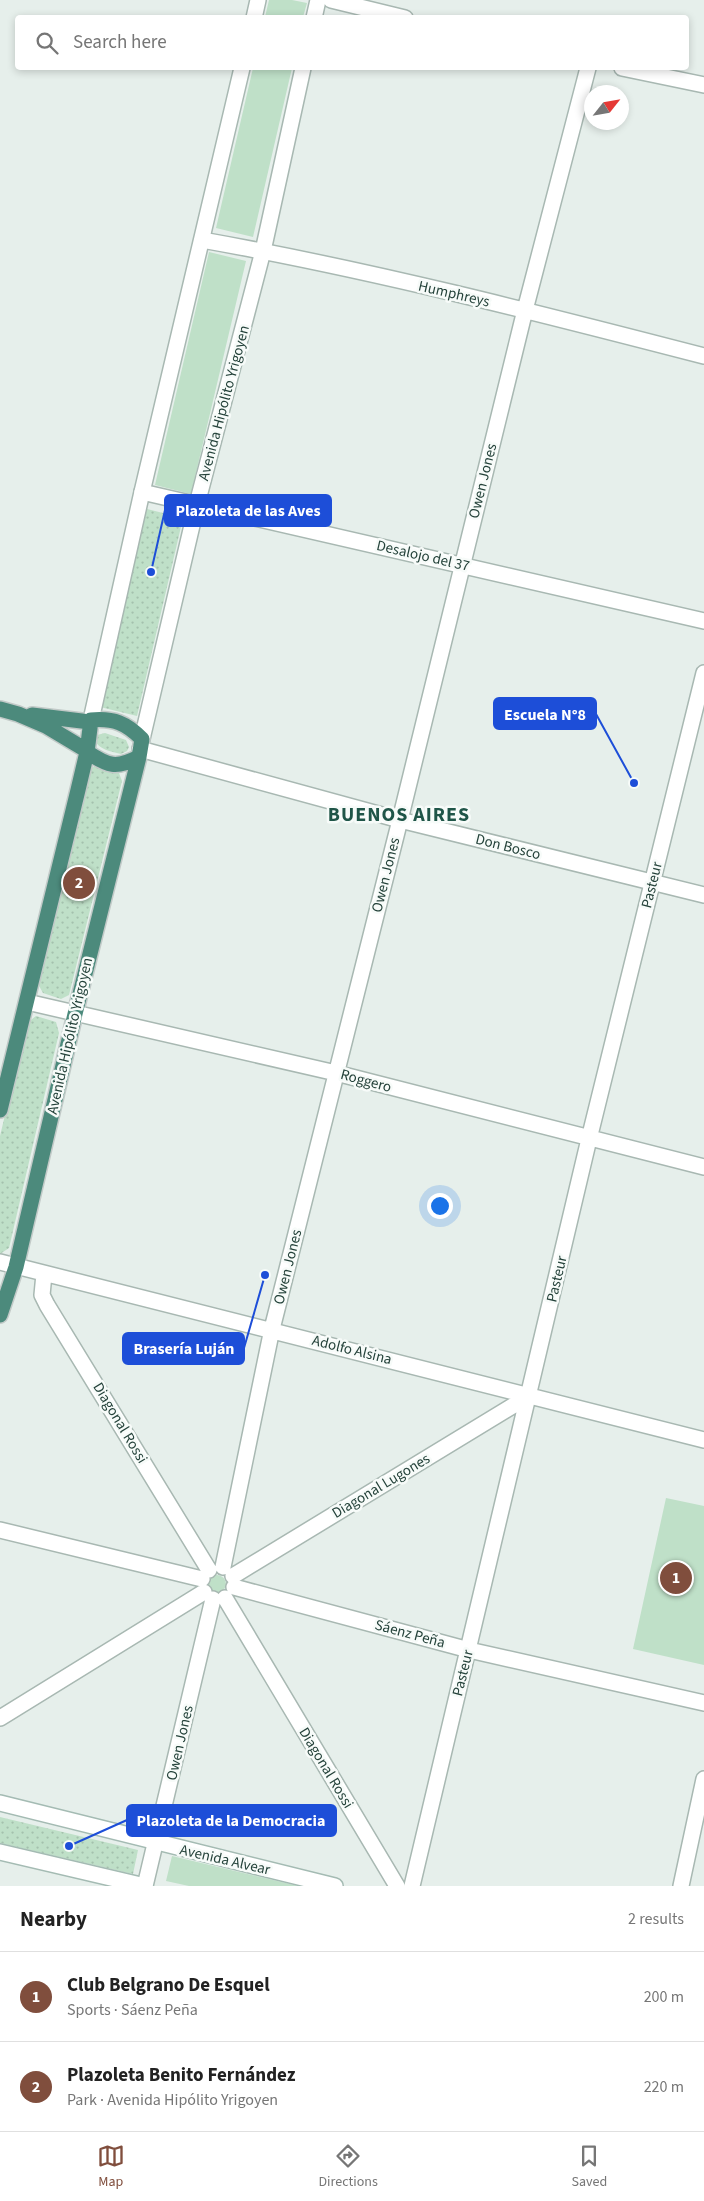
<!DOCTYPE html>
<html lang="en">
<head>
<meta charset="utf-8">
<style>
	body { margin:0; font-family:"Source Sans 3",sans-serif; background:#f2f2f2; color:#222 }
	.compass { position:absolute; left:584px; top:85px; width:45px; height:45px; border-radius:50%; background:#fff; box-shadow:0 2px 8px #0003; rotate:59deg }
	.you { position:absolute; left:439px; top:1205px; width:18px; height:18px; margin:-12px; border:4px solid #fff; border-radius:50%; background:#1a73e8; box-shadow:0 0 0 8px #1a73e833 }
	.badge { display:grid; place-items:center; width:32px; height:32px; border-radius:50%; background:#804e3d; color:#fff; font-size:16px; font-weight:700 }
	.pin { position:absolute; translate:-50% -50%; border:2px solid #fff; box-shadow:0 1px 5px #0006 }
	.list { margin:0; padding:0; list-style:none }
	h2 { display:flex; justify-content:space-between; align-items:center; height:65px; margin:0; padding:0 20px; font-size:21px }
	h2 small { font-size:16px; font-weight:400; color:#767676 }
	.list li { display:grid; grid-template-columns:32px 1fr auto; gap:15px; align-items:center; box-sizing:border-box; height:90px; padding:0 20px; border-top:1px solid #e0e0e0 }
	.list b { display:block; font-size:19px; white-space:nowrap }
	.list p { margin:0; font-size:16px; white-space:nowrap; color:#767676 }
	.list em { font-size:16px; font-style:normal; color:#767676 }
	.icon { flex:none; width:28px; height:28px; fill:none; stroke:currentColor; stroke-width:2; stroke-linecap:round; stroke-linejoin:round }
	.map { position:relative; flex:none; width:704px; height:1886px; overflow:hidden }
	.search { position:absolute; background:#fff; box-shadow:0 2px 8px #0003; left:15px; right:15px; top:15px; height:55px; display:flex; align-items:center; gap:12px; box-sizing:border-box; padding:0 18px; border-radius:5px; color:#767676; font-size:19px }
	.sheet { height:245px; background:#fff }
	nav { display:flex; justify-content:space-around; align-items:center; box-sizing:border-box; height:70px; border-top:1px solid #e0e0e0; background:#fff; font-size:14px; color:#767676 }
	nav a { display:grid; justify-items:center; gap:2px }
	nav .on { color:#804e3d }
	.map>svg:first-child { display:block }
	.grass { fill:#bfe0c8 }
	.park { fill:url(#park-dots) }
	.lines { fill:none; stroke-linecap:round; stroke-linejoin:round }
	.minor-casing { stroke:#a8b8b2; stroke-width:18 }
	.tertiary-casing { stroke:#a8b8b2; stroke-width:18 }
	.secondary-casing { stroke:#a4bbb3; stroke-width:18 }
	.trunk-casing { stroke:#c2cac8; stroke-width:18 }
	.minor { stroke:#fff; stroke-width:15 }
	.tertiary { stroke:#fff; stroke-width:15 }
	.secondary { stroke:#fff; stroke-width:15 }
	.trunk { stroke:#4c8a7c; stroke-width:15 }
	.labels { text-anchor:middle; dominant-baseline:central; stroke-width:5; stroke-linejoin:round; paint-order:stroke }
	.street-label { font-size:15px; fill:#24423a; stroke:#f7fbf9 }
	.district-label { font-size:20px; font-weight:bold; letter-spacing:1px; fill:#1f5548; stroke:#f7fbf9 }
	.leader { fill:none; stroke:#1d4ed8; stroke-width:2 }
	.callout-dot { fill:#1d4ed8; stroke:#f7fbf9; stroke-width:2 }
	.callout { fill:#1d4ed8; stroke:#1d4ed8; stroke-width:2 }
	.callout-label { font-size:16px; text-anchor:middle; font-weight:bold; fill:#fff }
</style>
</head>
<body>
<div class="map">
<svg width="704" height="1886" viewBox="0 0 704 1886">
	<defs>
		<pattern id="park-dots" width="8" height="8" patternUnits="userSpaceOnUse" patternTransform="scale(1.25)"><rect width="8" height="8" fill="#bfe0c8"/><path d="M2 2h.1M6 6h.1" fill="none" stroke="#a4c1ad" stroke-width="1.8" stroke-linecap="round"/></pattern>
	</defs>
	<rect width="100%" height="100%" fill="#e6efeb"/>
	<path class="grass" d="M269,0H292L307,3L303,17H265Z
		M253,68H292L253,237L216,228Z
		M209,252L246,261L191,494L155,485Z
		M666,1498L704,1506V1665L633,1649Z
		M208 1584a9 9 0 1 1 18 0a9 9 0 1 1-18 0Z
		M172,1856L298,1886H189L166,1881Z"/>
	<path class="park" d="M147,509L183,518L137,716L100,707Z
		M105,733L126,740L129,747L127,751L121,754C110,751 100,750 94,740L97,735Z
		M96,766L119,773L122,781L69,995L61,999L43,993L38,984L88,769Z
		M36,1016L56,1022L59,1033L9,1248L0,1254V1136L27,1023Z
		M0,1817L138,1850L133,1874L0,1843Z"/>
	<g class="lines">
		<g class="minor-casing">
			<path id="minor" d="M331,0L405,18
				M622,68L704,85
				M202,240C371,270 538,313 704,356
				M142,492L704,621
				M27,1002L336,1073L704,1167
				M0,1262L704,1440
				M44,1274L42,1295L47,1305L209,1570
				M0,1530L202,1579
				M223,1567L272,1329L400,820L525,310L588,68
				M233,1576L529,1396
				M234,1587L469,1650L704,1703
				M225,1598L397,1886
				M0,1718L204,1592
				M145,1886L213,1599
				M412,1886L589,1139L704,673
				M681,1886L704,1779"/>
		</g>
		<g class="tertiary-casing">
			<path id="tertiary" d="M254,18L258,0
				M314,18L318,0
				M91,720L142,492L242,68
				M142,739L197,504L263,251L303,68
				M140,749L400,820L704,895"/>
		</g>
		<g class="secondary-casing">
			<path id="secondary" d="M0,1803L335,1886
				M0,1852L145,1886"/>
		</g>
		<g class="trunk-casing">
			<path id="trunk" d="M0,709L18,714L46,726L86,750
				M32,715L90,722
				M87,752C108,766 116,769 139,757
				M0,1110L78,790L87,752L91,720C114,718 126,723 142,739L139,757L75,1014L16,1267L0,1315"/>
		</g>
		<use href="#minor" class="minor"/>
		<use href="#tertiary" class="tertiary"/>
		<use href="#secondary" class="secondary"/>
		<use href="#trunk" class="trunk"/>
	</g>
	<g class="labels">
		<g class="street-label">
			<text transform="translate(454 294) rotate(13)">Humphreys</text>
			<text transform="translate(224 403) rotate(-75)">Avenida Hipólito Yrigoyen</text>
			<text transform="translate(483 481) rotate(-76)">Owen Jones</text>
			<text transform="translate(423 556) rotate(13)">Desalojo del 37</text>
			<text transform="translate(508 847) rotate(14)">Don Bosco</text>
			<text transform="translate(386 875) rotate(-76)">Owen Jones</text>
			<text transform="translate(652 885) rotate(-76)">Pasteur</text>
			<text transform="translate(70 1036) rotate(-77)">Avenida Hipólito Yrigoyen</text>
			<text transform="translate(366 1081) rotate(15)">Roggero</text>
			<text transform="translate(288 1267) rotate(-76)">Owen Jones</text>
			<text transform="translate(557 1279) rotate(-77)">Pasteur</text>
			<text transform="translate(352 1350) rotate(14)">Adolfo Alsina</text>
			<text transform="translate(120 1423) rotate(59)">Diagonal Rossi</text>
			<text transform="translate(381 1486) rotate(-31)">Diagonal Lugones</text>
			<text transform="translate(410 1634) rotate(15)">Sáenz Peña</text>
			<text transform="translate(463 1673) rotate(-76)">Pasteur</text>
			<text transform="translate(180 1743) rotate(-77)">Owen Jones</text>
			<text transform="translate(326 1768) rotate(59)">Diagonal Rossi</text>
			<text transform="translate(225 1860) rotate(13)">Avenida Alvear</text>
		</g>
		<g class="district-label">
			<text x="399" y="815">BUENOS AIRES</text>
		</g>
	</g>
	<path class="leader" d="M151 572L165 510M634 783L596 714M265 1275L244 1348M69 1846L127 1820"/>
	<g class="callout-dot">
		<circle cx="151" cy="572" r="5"/>
		<circle cx="634" cy="783" r="5"/>
		<circle cx="265" cy="1275" r="5"/>
		<circle cx="69" cy="1846" r="5"/>
	</g>
	<g class="callout">
		<rect x="165" y="495" width="166" height="31" rx="5"/>
		<rect x="494" y="698" width="102" height="31" rx="5"/>
		<rect x="123" y="1333" width="121" height="31" rx="5"/>
		<rect x="127" y="1805" width="209" height="31" rx="5"/>
	</g>
	<g class="callout-label">
		<text x="248" y="516">Plazoleta de las Aves</text>
		<text x="545" y="720">Escuela N°8</text>
		<text x="184" y="1354">Brasería Luján</text>
		<text x="231" y="1826">Plazoleta de la Democracia</text>
	</g>
</svg>
<svg class="compass" viewBox="-18 -18 36 36"><path d="M0-13l5 13h-10z" fill="#e53935"/><path d="M0 13l5-13h-10z" fill="#767676"/></svg>
<div class="you"></div>
<div class="pin badge" style="left:676px;top:1578px">1</div>
<div class="pin badge" style="left:79px;top:883px">2</div>
<div class="search"><svg class="icon" aria-label="search" viewBox="0 0 24 24"><circle cx="10" cy="10" r="6"/><path d="M15 15l6 6"/></svg>Search here</div>
</div>
<section class="sheet">
<h2>Nearby<small>2 results</small></h2>
<ul class="list">
<li><span class="badge">1</span><div><b>Club Belgrano De Esquel</b><p>Sports · Sáenz Peña</p></div><em>200 m</em></li>
<li><span class="badge">2</span><div><b>Plazoleta Benito Fernández</b><p>Park · Avenida Hipólito Yrigoyen</p></div><em>220 m</em></li>
</ul>
</section>
<nav>
<a class="on"><svg class="icon" aria-label="map" viewBox="0 0 24 24"><path d="M3 6l6-2 6 2 6-2v14l-6 2-6-2-6 2zM9 4v14M15 6v14"/></svg>Map</a>
<a><svg class="icon" aria-label="directions" viewBox="0 0 24 24"><path d="M12 3l9 9-9 9-9-9zM9 14v-3h6M13 9l2 2-2 2"/></svg>Directions</a>
<a><svg class="icon" aria-label="saved" viewBox="0 0 24 24"><path d="M7 4h10v16l-5-4-5 4z"/></svg>Saved</a>
</nav>
</body>
</html>
